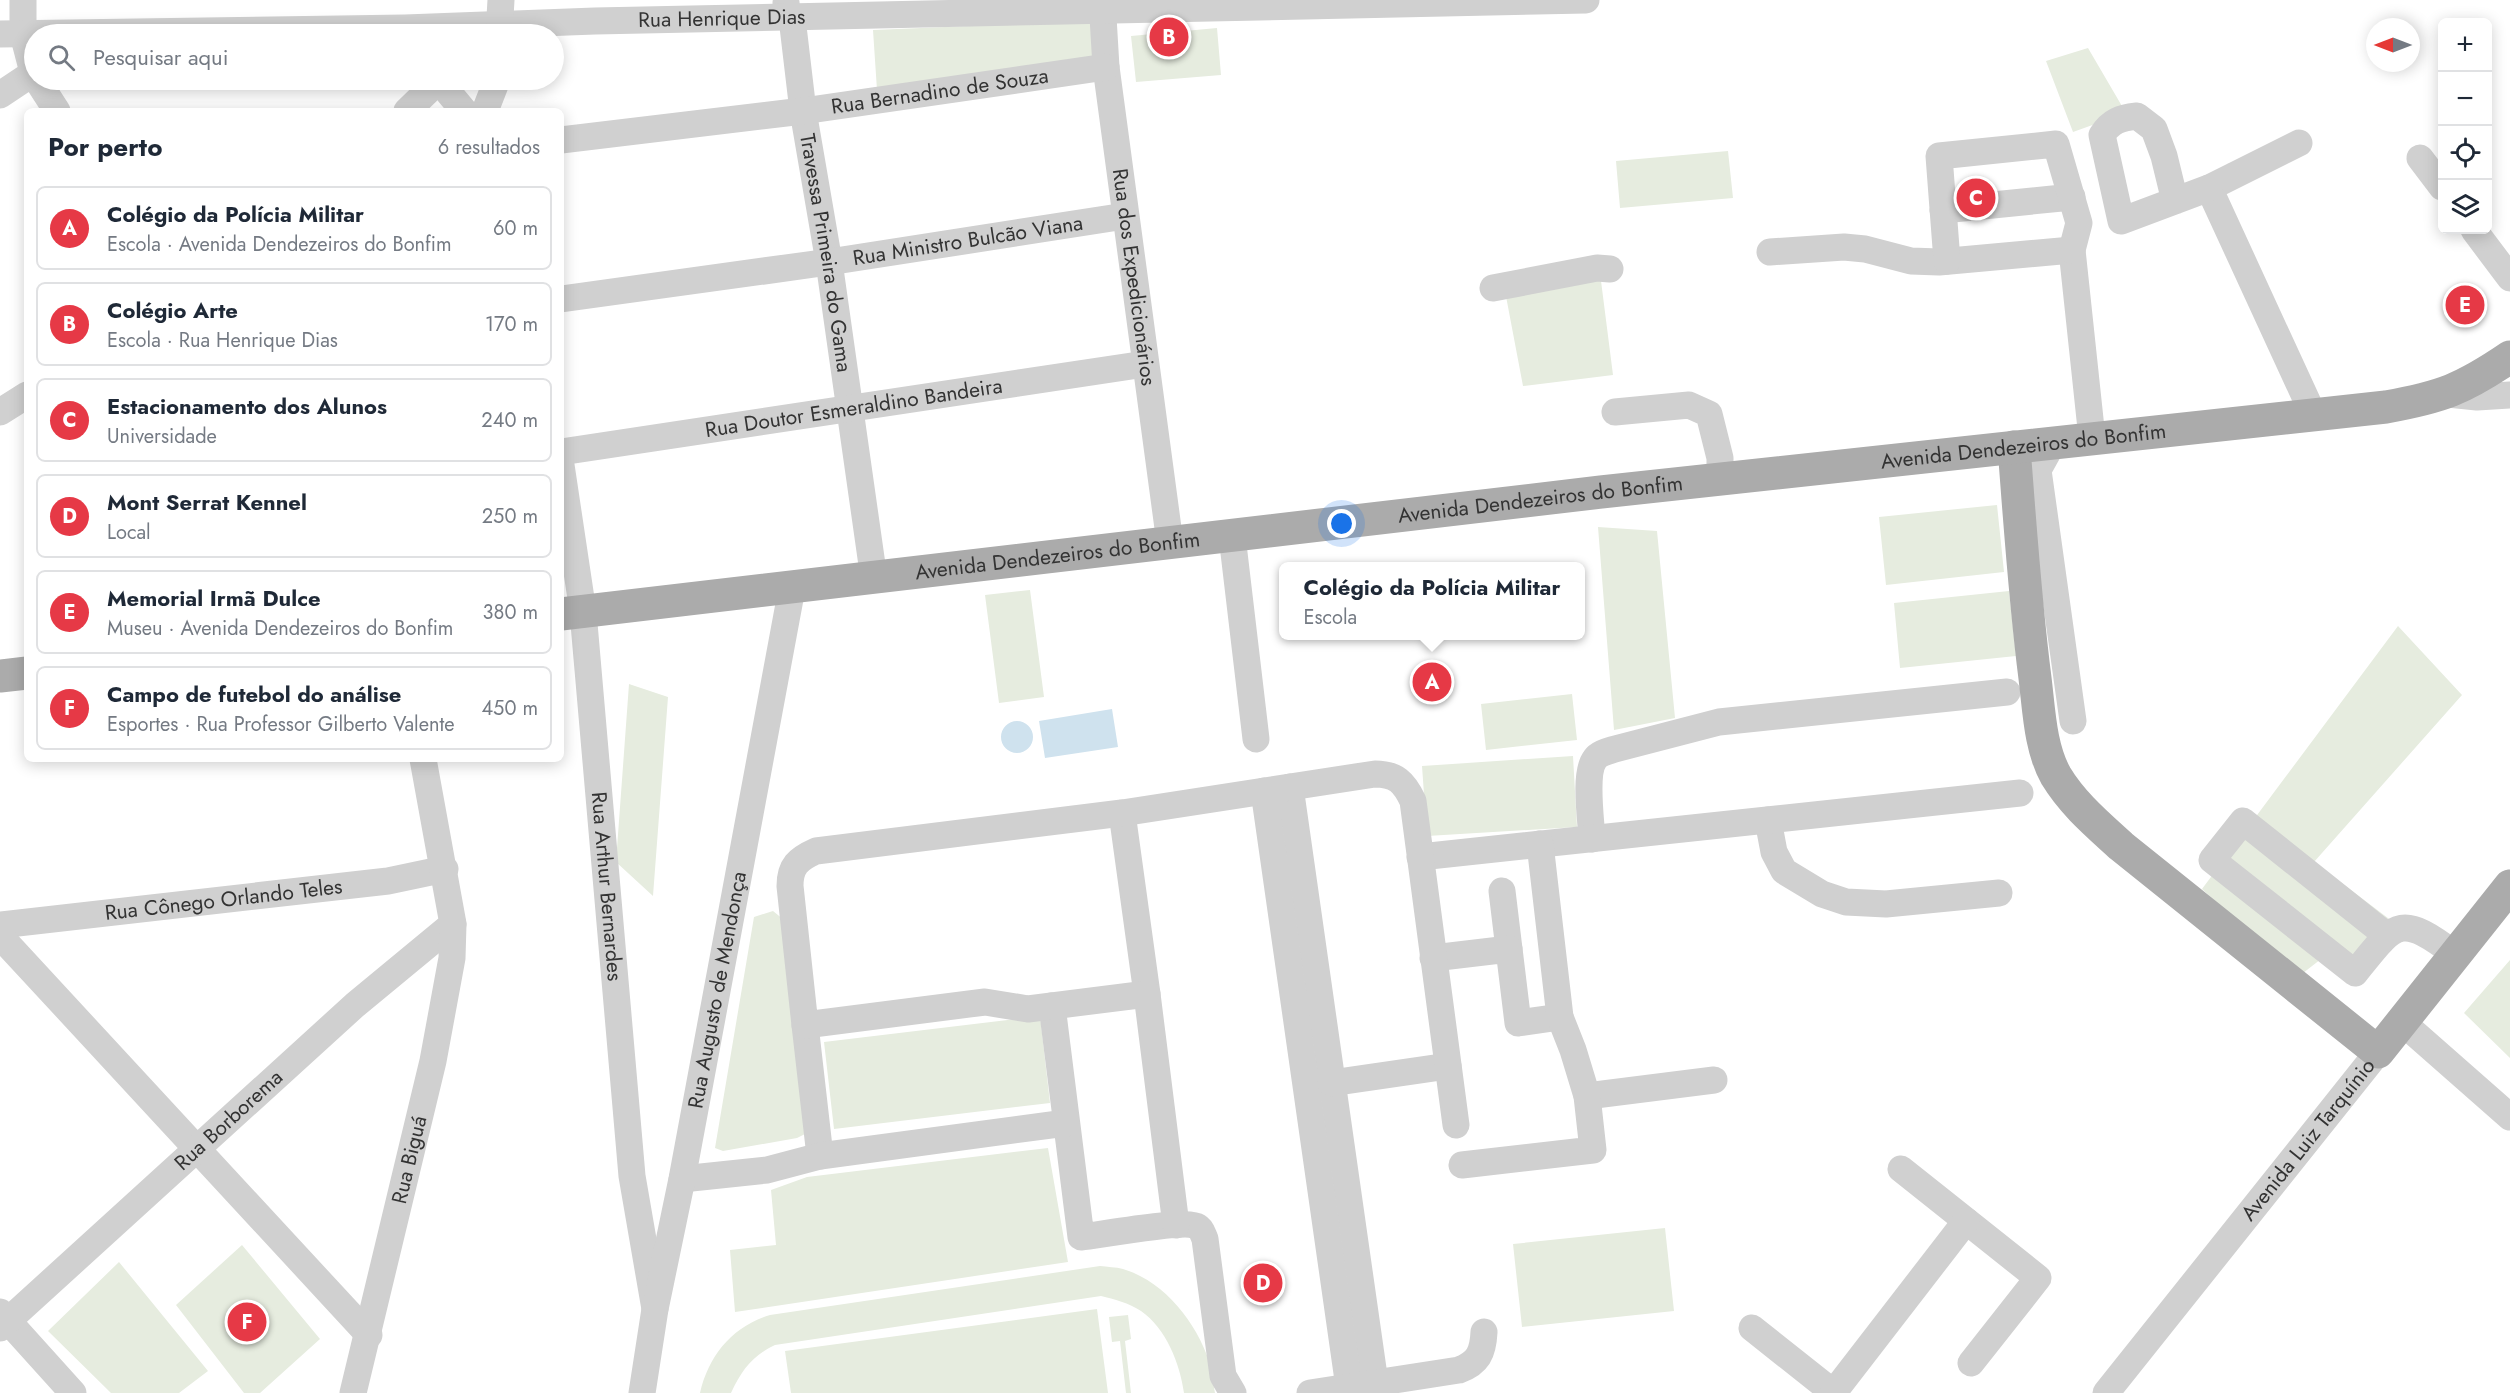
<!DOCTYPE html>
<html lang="pt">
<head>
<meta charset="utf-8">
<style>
	body { margin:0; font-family:Jost,sans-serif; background:#f6f6f7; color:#1f2937 }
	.controls { position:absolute; right:18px; top:18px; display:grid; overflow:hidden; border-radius:9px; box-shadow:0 3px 15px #0003 }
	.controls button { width:54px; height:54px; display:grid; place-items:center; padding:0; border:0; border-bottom:2px solid #e0e1e3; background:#fff; color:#1f2937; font:30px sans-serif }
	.compass { position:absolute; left:2366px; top:18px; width:54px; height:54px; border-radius:50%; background:#fff; box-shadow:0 3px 15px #0003; rotate:270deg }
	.you { position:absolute; left:1342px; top:524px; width:21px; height:21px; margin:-15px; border:4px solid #fff; border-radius:50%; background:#1a73e8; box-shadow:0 0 0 9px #1a73e833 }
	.badge { display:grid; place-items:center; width:39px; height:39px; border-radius:50%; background:#e63946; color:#fff; font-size:20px; font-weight:700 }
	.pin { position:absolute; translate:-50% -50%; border:3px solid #fff; box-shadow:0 2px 6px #0006 }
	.popup { position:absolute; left:1279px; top:562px; width:306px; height:78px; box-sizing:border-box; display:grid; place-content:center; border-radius:9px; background:#fff; filter:drop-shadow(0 2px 4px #0005); font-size:20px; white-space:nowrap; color:#747a83 }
	.popup b { font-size:22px; color:#1f2937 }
	.popup::after { content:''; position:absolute; left:50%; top:100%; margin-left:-12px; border:12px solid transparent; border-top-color:#fff }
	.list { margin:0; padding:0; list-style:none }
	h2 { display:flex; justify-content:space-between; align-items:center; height:78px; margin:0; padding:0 24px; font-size:26px }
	h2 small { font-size:20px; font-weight:400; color:#747a83 }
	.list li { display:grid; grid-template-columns:39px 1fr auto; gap:18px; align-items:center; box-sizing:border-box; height:84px; margin:0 12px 12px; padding:0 12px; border:2px solid #e0e1e3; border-radius:9px }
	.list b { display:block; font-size:22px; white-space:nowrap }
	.list p { margin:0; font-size:20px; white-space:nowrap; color:#747a83 }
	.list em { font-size:20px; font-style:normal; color:#747a83 }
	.icon { flex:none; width:33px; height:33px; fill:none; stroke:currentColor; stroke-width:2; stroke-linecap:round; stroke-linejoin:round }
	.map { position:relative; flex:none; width:2510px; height:1393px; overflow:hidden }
	.search { position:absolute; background:#fff; box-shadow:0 3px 15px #0003; left:24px; top:24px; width:540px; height:66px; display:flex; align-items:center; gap:15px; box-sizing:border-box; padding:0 21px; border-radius:33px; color:#747a83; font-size:22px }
	.panel { position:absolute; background:#fff; box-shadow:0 3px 15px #0003; left:24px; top:108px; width:540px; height:654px; border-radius:9px }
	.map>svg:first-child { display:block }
	.green { fill:#e6ecdf }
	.water { fill:#cfe2ee }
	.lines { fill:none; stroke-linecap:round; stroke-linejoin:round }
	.minor { stroke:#d0d0d0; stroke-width:27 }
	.major { stroke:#ababab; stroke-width:33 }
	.labels { text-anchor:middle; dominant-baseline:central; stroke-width:6; stroke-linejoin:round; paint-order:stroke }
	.street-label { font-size:21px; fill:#333; stroke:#fff }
</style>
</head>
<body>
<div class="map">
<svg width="2510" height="1393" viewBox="0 0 2510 1393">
	<rect width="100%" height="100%" fill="#fff"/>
	<path class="green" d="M1093,21L1098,62L877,90L873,30Z
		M1217,28L1221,75L1136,82L1131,36Z
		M2088,48L2126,113L2073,132L2046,61Z
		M1728,151L1733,198L1620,208L1616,161Z
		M1600,273L1613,375L1523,386L1505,291Z
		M1997,505L2004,572L1886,585L1879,517Z
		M1598,527L1657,531L1675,718L1614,730Z
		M1030,590L1044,697L999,703L985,595Z
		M2009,591L2016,656L1900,668L1894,603Z
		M2398,626L2462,695L2314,862L2405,931L2363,979L2330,952L2298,977L2202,889Z
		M629,684L668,697L653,896L616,862Z
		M1572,694L1577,740L1486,750L1481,704Z
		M1573,756L1577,827L1427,836L1422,766Z
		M773,911L789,924L811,1131L797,1138L723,1151L715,1148L754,917Z
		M2510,960V1058L2464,1013Z
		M1040,1016L1050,1103L834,1129L824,1042Z
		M1048,1148L1068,1262L735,1312L730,1250L776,1245L771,1190L807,1177Z
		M1665,1228L1674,1311L1522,1327L1513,1244Z
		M242,1245L320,1339L260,1393H244L176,1305Z
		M119,1262L208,1371L179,1393H111L48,1331Z
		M1100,1266C1107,1267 1116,1267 1123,1269C1164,1281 1196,1322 1209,1361C1213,1371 1213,1383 1215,1393H1184C1180,1364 1166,1328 1141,1311C1129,1303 1114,1299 1101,1296L775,1345C752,1356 742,1370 731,1393H700C709,1355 732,1327 770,1315Z
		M1097,1309L1108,1393H791L785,1351Z
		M1128,1315L1131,1339L1125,1341L1131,1393H1126L1120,1341L1112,1342L1109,1317Z"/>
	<path class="water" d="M1112,709L1118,747L1045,758L1039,721Z
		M1001 737a16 16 0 1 1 32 0a16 16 0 1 1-32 0Z"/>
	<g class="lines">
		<g class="minor">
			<path d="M23,0V34L34,76"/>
			<path id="s1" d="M1102,0L1106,67L1170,543"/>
			<path id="s2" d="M786,3L787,11L792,18L803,111L829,262L874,579"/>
			<path id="s3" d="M0,34L405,28L595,21L1586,0"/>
			<path d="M499,34L501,0"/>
			<path d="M37,80L57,111"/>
			<path d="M442,80L449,93L464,111"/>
			<path d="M0,95L33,73"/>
			<path d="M407,111L439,80"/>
			<path d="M485,111L497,80"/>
			<path id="s4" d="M561,140L803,111L1106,67"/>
			<path d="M2299,143L2209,188L2313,414"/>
			<path d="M2420,158L2442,187"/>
			<path d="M2175,201L2164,156L2154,129L2137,116C2120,118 2111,121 2102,135L2121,221L2209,188"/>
			<path d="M1943,210L2072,197"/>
			<path d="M2474,230L2510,278"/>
			<path d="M1770,252L1844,247L1865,249L1911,261L1939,262L2072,250L2092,438"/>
			<path d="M1947,261L1939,156L2056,144L2079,223L2072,250"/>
			<path d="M1493,288L1597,268L1610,269"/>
			<path id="s5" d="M561,299L829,262L1125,216"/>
			<path d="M2448,394L2477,397L2510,395"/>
			<path d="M0,412L27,395"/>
			<path d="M1615,412L1689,405L1709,414L1720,458V479"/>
			<path d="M2053,443L2038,470L2073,721"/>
			<path id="s6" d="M561,452L1145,364"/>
			<path id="s7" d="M561,465L583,612L632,1176L655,1309"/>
			<path d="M1232,536L1256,739"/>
			<path d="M1290,787L1375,1383"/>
			<path d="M1264,791L1349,1387"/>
			<path d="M1122,813L1147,994"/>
			<path d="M1768,820L1774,852L1784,871L1822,894L1846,902L1886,904L1999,893"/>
			<path d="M1592,839C1591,820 1584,773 1595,759C1599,753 1609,751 1615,749L1719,722L2007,692"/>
			<path d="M1420,857L2020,793"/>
			<path d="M1502,891L1509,949"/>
			<path id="s8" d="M0,925L388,881L445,869"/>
			<path d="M2386,935L2243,821L2212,860L2355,973C2396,922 2399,912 2456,955"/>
			<path d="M0,936L369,1335"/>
			<path d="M1433,958L1509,949L1518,1023L1560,1017"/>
			<path d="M1052,1006L1081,1237C1100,1235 1186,1219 1198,1227C1202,1229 1203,1235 1205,1239L1223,1376L1233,1393"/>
			<path d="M2402,1022L2510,1117"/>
			<path d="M805,1025L820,1156"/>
			<path d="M1331,1083L1448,1066"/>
			<path d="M1587,1096L1714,1080"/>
			<path d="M1462,1165L1593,1150L1587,1096L1573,1050L1560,1017L1540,844"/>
			<path d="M1901,1169L2038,1278L1971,1363"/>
			<path d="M682,1179L767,1170L820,1156L1066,1123"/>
			<path d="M1176,1225L1147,994L1028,1009L985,1002L805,1025L790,886C790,866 798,859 816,851L1122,813L1375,774C1396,774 1404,782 1413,801L1456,1125"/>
			<path d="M0,1312L73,1393"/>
			<path id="s9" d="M0,1328L355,1005L453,924"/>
			<path d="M1752,1328L1834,1393"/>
			<path d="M1834,1392L1966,1221"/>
			<path id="s10" d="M353,1393L433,1061L452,958L453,924L423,759"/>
			<path id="s11" d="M642,1393L655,1309L682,1179L792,588"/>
			<path d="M1310,1393L1459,1370C1478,1363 1483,1353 1484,1332"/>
			<path id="s12" d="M2106,1393L2378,1052"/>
		</g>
		<g class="major">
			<path d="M2014,447C2020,524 2025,601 2035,678C2039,710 2040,748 2056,776C2073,804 2097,824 2121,846L2378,1052L2510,886"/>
			<path id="s13" d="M561,614L1601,492L2386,407C2442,397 2463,389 2510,357"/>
			<path d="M0,676L27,673"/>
		</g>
	</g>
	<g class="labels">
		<g class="street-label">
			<text stroke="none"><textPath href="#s3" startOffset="722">Rua Henrique Dias</textPath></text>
			<text stroke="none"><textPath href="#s4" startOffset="382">Rua Bernadino de Souza</textPath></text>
			<text stroke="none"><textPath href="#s5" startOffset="411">Rua Ministro Bulcão Viana</textPath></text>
			<text stroke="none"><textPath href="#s2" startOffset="254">Travessa Primeira do Gama</textPath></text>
			<text stroke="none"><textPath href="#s1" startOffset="279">Rua dos Expedicionários</textPath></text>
			<text stroke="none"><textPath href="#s6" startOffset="296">Rua Doutor Esmeraldino Bandeira</textPath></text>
			<text stroke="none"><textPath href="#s13" startOffset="1472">Avenida Dendezeiros do Bonfim</textPath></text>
			<text stroke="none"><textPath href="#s13" startOffset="986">Avenida Dendezeiros do Bonfim</textPath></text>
			<text stroke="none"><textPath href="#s13" startOffset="500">Avenida Dendezeiros do Bonfim</textPath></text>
			<text stroke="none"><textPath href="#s7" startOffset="424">Rua Arthur Bernardes</textPath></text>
			<text stroke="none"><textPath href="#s8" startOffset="225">Rua Cônego Orlando Teles</textPath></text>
			<text stroke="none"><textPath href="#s11" startOffset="410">Rua Augusto de Mendonça</textPath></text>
			<text stroke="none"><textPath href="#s9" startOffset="309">Rua Borborema</textPath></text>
			<text stroke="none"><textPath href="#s12" startOffset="324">Avenida Luiz Tarquínio</textPath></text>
			<text stroke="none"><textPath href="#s10" startOffset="240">Rua Biguá</textPath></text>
		</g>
	</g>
</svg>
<div class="controls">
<button>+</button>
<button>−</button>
<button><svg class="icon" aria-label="locate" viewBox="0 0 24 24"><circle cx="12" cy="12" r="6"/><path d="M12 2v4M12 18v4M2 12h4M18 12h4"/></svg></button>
<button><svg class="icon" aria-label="layers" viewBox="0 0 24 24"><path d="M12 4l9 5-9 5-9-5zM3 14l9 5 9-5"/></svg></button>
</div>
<svg class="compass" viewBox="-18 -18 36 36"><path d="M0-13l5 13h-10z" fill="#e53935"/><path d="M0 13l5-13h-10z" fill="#747a83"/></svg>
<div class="you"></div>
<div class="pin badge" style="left:1432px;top:682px">A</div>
<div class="popup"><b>Colégio da Polícia Militar</b>Escola</div>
<div class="pin badge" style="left:1169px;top:37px">B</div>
<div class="pin badge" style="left:1976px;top:198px">C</div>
<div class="pin badge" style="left:1263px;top:1283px">D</div>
<div class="pin badge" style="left:2465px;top:305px">E</div>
<div class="pin badge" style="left:247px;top:1322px">F</div>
<div class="search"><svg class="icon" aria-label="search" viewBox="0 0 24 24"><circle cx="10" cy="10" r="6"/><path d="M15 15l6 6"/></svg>Pesquisar aqui</div>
<section class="panel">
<h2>Por perto<small>6 resultados</small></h2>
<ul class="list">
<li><span class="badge">A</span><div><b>Colégio da Polícia Militar</b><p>Escola · Avenida Dendezeiros do Bonfim</p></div><em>60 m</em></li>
<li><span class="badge">B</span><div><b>Colégio Arte</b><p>Escola · Rua Henrique Dias</p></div><em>170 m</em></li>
<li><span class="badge">C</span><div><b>Estacionamento dos Alunos</b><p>Universidade</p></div><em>240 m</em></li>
<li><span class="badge">D</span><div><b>Mont Serrat Kennel</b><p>Local</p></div><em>250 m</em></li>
<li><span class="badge">E</span><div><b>Memorial Irmã Dulce</b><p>Museu · Avenida Dendezeiros do Bonfim</p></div><em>380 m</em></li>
<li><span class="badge">F</span><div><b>Campo de futebol do análise</b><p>Esportes · Rua Professor Gilberto Valente</p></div><em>450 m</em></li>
</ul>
</section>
</div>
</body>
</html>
